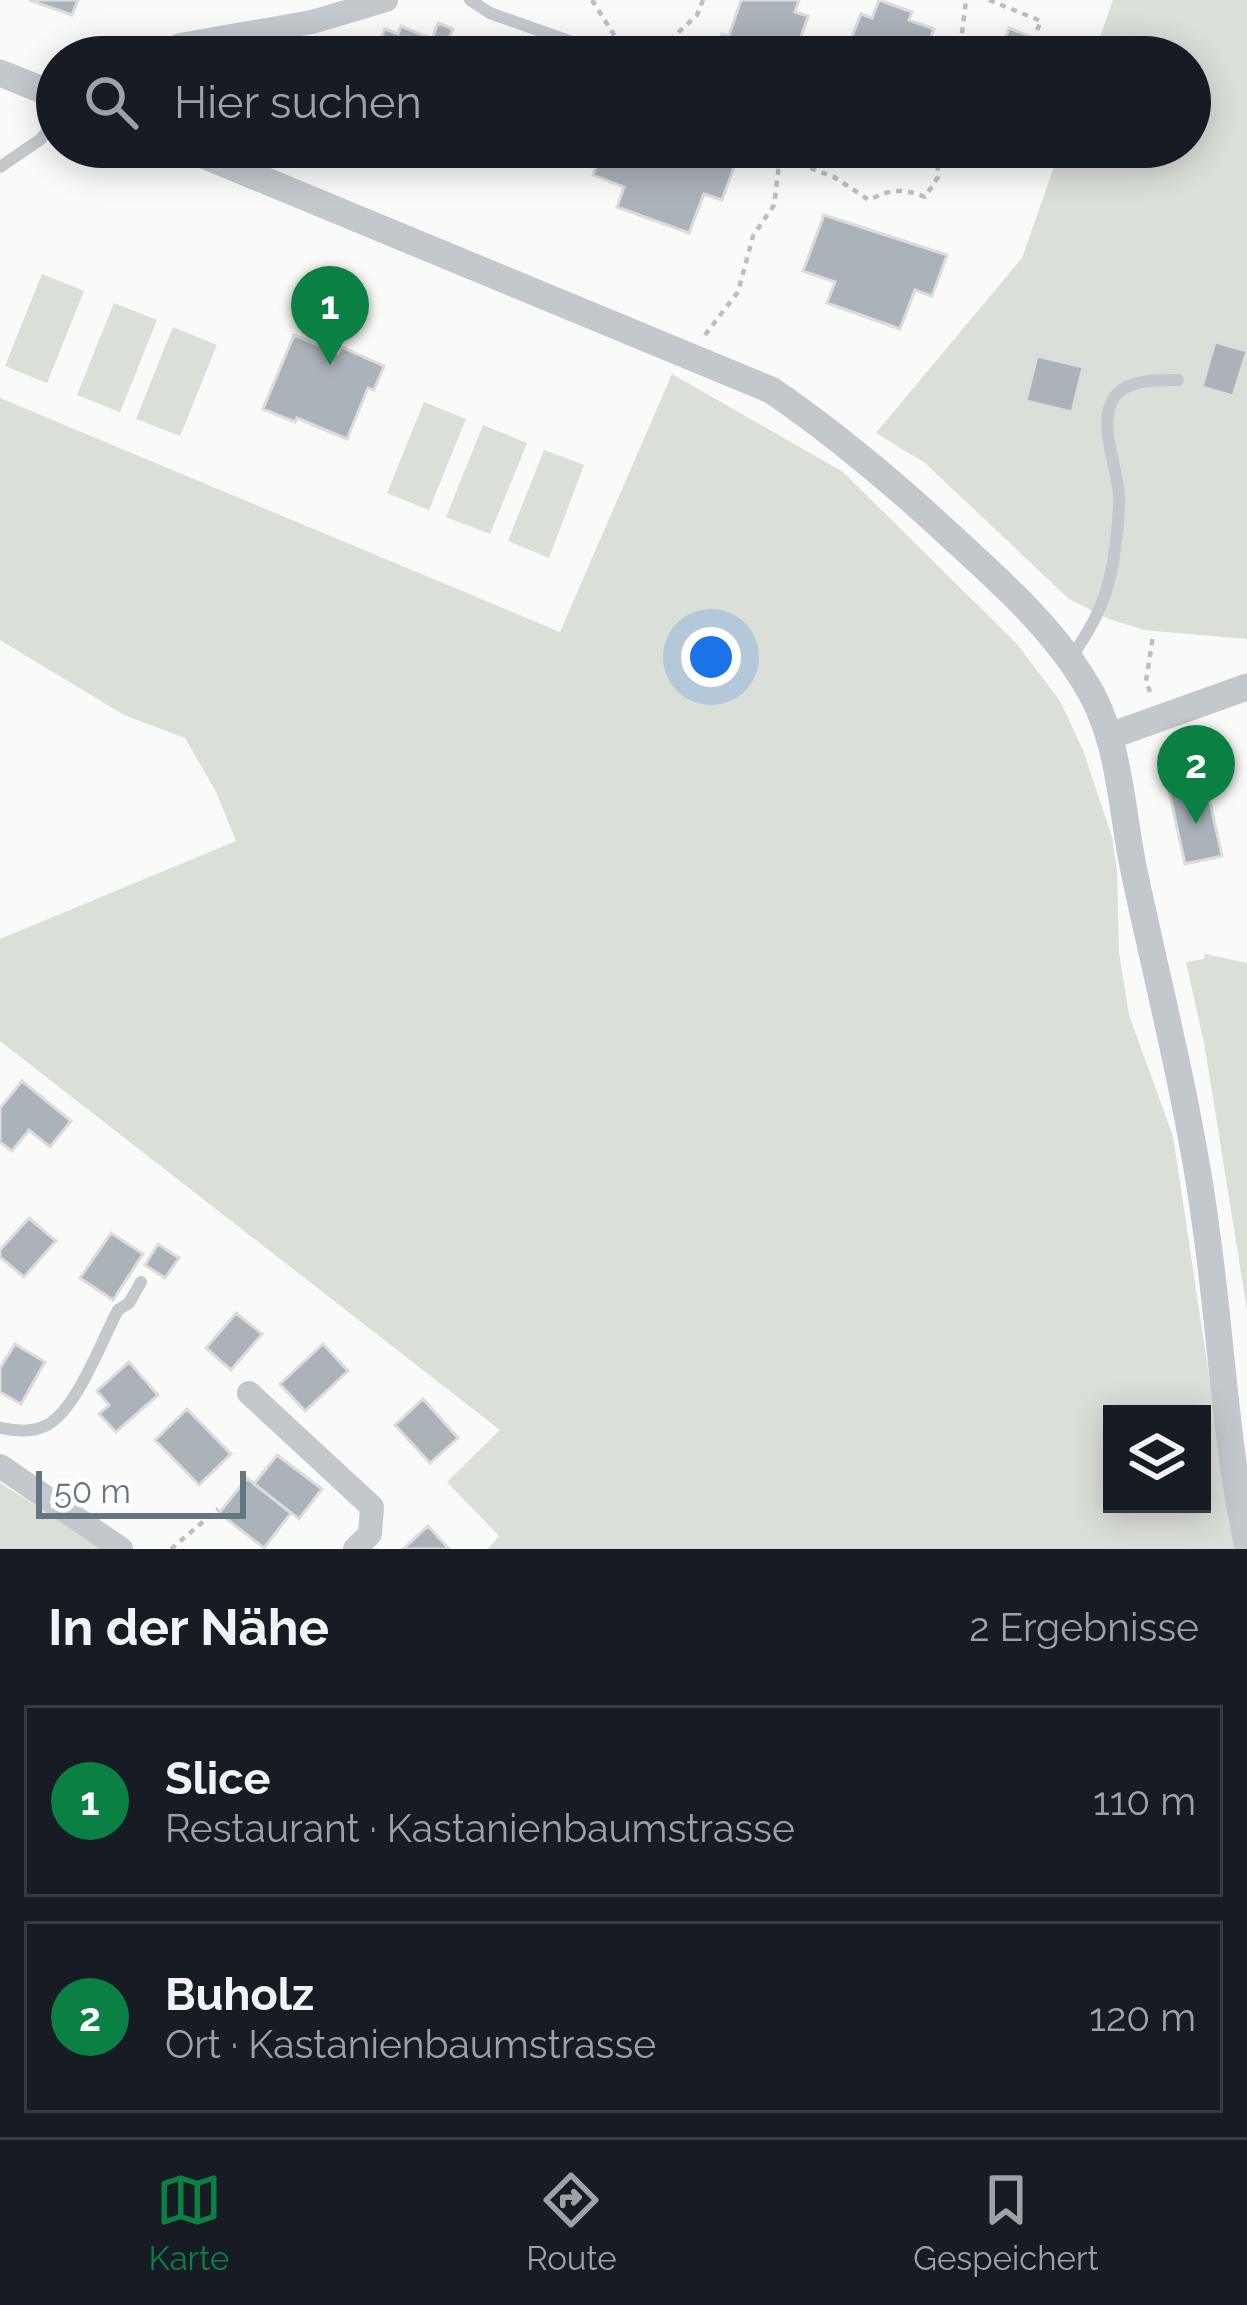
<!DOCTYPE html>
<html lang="de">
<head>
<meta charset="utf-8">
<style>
	body { margin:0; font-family:Raleway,sans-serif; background:#242831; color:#f1f3f6 }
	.controls { position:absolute; right:36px; bottom:36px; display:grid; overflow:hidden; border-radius:0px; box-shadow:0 6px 30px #0003 }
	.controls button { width:108px; height:108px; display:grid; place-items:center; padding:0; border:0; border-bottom:3px solid #363941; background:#171b24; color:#f1f3f6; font:60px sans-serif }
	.scale { position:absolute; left:36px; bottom:30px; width:210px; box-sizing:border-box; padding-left:12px; border:6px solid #657683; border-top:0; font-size:33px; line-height:42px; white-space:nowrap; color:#657683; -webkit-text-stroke:9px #fff; paint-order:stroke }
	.you { position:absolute; left:711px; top:657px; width:42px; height:42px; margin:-30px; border:9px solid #fff; border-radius:50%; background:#1a73e8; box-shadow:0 0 0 18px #1a73e833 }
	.badge { display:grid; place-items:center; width:78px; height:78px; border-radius:50%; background:#0b8043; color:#fff; font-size:39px; font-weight:700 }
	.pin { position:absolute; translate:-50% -99px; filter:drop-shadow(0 3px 6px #0008) }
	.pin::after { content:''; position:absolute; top:63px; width:42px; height:36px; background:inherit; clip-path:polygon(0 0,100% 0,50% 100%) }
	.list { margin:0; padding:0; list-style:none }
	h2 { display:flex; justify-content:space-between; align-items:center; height:156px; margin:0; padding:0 48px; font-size:51px }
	h2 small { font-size:39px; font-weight:400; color:#9ea1a6 }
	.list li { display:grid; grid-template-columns:78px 1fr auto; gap:36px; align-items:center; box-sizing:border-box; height:192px; margin:0 24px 24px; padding:0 24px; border:3px solid #363941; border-radius:0px }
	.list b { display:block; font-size:45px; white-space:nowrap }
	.list p { margin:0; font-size:39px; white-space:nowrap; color:#9ea1a6 }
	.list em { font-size:39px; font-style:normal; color:#9ea1a6 }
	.icon { flex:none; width:66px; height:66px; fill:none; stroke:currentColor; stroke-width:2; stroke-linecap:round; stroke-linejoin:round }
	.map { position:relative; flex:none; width:1247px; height:1549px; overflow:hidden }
	.search { position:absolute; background:#171b24; box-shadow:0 6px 30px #0003; left:36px; right:36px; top:36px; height:132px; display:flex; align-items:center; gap:30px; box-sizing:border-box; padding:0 42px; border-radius:66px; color:#9ea1a6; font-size:45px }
	.sheet { height:588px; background:#171b24 }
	nav { display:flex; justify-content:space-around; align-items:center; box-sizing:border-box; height:168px; border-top:3px solid #363941; background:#171b24; font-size:33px; color:#9ea1a6 }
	nav a { display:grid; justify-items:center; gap:6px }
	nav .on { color:#0b8043 }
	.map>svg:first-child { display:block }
	.green { fill:#dadfd7; fill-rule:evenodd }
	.building { fill:#aab3b9; stroke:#dcdcda; stroke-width:3 }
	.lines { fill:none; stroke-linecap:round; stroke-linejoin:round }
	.path { stroke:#bbbfc2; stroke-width:4.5; stroke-dasharray:6 6; stroke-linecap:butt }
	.service { stroke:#c3c8cc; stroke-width:12 }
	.minor { stroke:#c3c8cc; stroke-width:24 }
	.tertiary { stroke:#c3c8cc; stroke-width:27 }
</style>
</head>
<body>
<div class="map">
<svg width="1247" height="1549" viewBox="0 0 1247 1549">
	<rect width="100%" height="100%" fill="#fafaf8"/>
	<path class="green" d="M1113,0H1247V639L1144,630L1109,619L1069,599L925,463L876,433L1022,258L1061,147H1190V57H1093Z
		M42,274L84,291L47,383L5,366Z
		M114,303L157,320L120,412L77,395Z
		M173,327L217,345L180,436L136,419Z
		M672,374L843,472L1017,644L1060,701L1083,750L1112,837L1117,870L1119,952L1129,1015L1173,1136L1235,1549H488L499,1536L447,1482L500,1430L0,1041V939L236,841L216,792L185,738L124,715L0,640V398L560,632ZM1112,1414H1202V1504H1112Z
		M424,402L466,419L429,510L387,493Z
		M483,425L527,443L490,534L446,517Z
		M544,450L584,465L549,558L508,541Z
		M1205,954L1247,963V1310L1205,1048L1186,962L1204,959Z
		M0,1483L92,1541L105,1549H0Z"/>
	<path class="building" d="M29,0H78L72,15Z
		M741,0H799L795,12L808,16L794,57H714L722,34L729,36Z
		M879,0L912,12L909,20L934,29L923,57H844L861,14L872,18Z
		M438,23L453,29L441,57H373L385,29L398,34L401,26L432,39Z
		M1009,28L1042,41L1039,49L1059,57H985L991,43L1002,48Z
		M603,147H703L737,159L722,200L704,194L689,233L617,207L624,187L593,175Z
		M824,215L947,255L932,296L915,290L900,329L827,303L835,282L803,271Z
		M294,335L338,353L341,347L384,366L374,390L368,388L347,439L297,418L295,422L263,409Z
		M1215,342L1247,351L1233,396L1202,387Z
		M1037,356L1083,367L1072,412L1026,401Z
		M1206,783L1222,856L1185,864L1169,791Z
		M22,1081L71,1121L50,1147L29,1130L12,1151L0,1142V1108Z
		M29,1218L56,1241L24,1277L0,1257V1250Z
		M111,1233L143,1254L113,1300L80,1278Z
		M158,1244L179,1258L165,1278L145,1265Z
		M236,1313L262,1334L231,1370L206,1348Z
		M15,1344L45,1362L21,1404L0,1392V1368Z
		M323,1344L348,1371L305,1411L280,1384Z
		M129,1362L158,1395L116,1432L99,1414L109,1405L97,1391Z
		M423,1399L458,1438L430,1463L395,1425Z
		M187,1409L231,1454L199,1485L155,1440Z
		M277,1455L322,1489L299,1519L254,1484Z
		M247,1478L291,1513L264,1548L219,1513Z
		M428,1526L449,1549H403Z"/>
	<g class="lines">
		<path class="path" d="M592,0L628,57
			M989,0L1041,21L1035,35
			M652,57L697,15L703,0
			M959,57L966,0
			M754,147L834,177L869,200C891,189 902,188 925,197L938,177L937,147
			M705,335L738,292L753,236L774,205L780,157
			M1150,692L1146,681L1153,636
			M171,1549L218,1509"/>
		<path class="service" d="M470,0L490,13L583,46
			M0,167L41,139L57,117
			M1070,659C1095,624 1110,593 1115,549C1117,532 1120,511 1119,494C1117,466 1095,418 1117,394C1131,379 1159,380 1178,380
			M0,1428C16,1431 32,1433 47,1425C77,1409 102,1340 118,1310L129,1303L141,1282"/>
		<path class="minor" d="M156,57L180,45L312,22L386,0
			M249,1393L372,1507L370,1534L355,1549
			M0,1466L121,1549"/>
		<path class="tertiary" d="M0,73L57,96
			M184,147L771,390C837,435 896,485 954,539C1001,582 1049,625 1083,679C1121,738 1120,804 1134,871C1159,989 1190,1107 1206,1228C1221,1333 1225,1439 1247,1543
			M1110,736L1247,687"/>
	</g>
</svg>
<div class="controls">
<button><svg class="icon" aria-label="layers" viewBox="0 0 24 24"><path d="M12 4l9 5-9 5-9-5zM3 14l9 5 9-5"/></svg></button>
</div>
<div class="scale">50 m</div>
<div class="you"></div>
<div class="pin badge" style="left:330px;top:365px">1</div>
<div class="pin badge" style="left:1196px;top:824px">2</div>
<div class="search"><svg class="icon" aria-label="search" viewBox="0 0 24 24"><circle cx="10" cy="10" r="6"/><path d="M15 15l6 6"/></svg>Hier suchen</div>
</div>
<section class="sheet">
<h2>In der Nähe<small>2 Ergebnisse</small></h2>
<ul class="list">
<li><span class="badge">1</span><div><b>Slice</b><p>Restaurant · Kastanienbaumstrasse</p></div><em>110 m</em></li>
<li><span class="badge">2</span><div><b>Buholz</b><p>Ort · Kastanienbaumstrasse</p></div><em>120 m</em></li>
</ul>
</section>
<nav>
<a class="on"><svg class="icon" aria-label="map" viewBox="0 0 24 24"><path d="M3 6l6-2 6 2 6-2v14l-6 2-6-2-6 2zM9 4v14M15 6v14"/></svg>Karte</a>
<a><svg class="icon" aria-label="directions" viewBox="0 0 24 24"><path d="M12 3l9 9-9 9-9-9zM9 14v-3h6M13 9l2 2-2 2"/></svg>Route</a>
<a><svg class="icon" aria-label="saved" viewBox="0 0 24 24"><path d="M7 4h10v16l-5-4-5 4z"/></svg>Gespeichert</a>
</nav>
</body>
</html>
